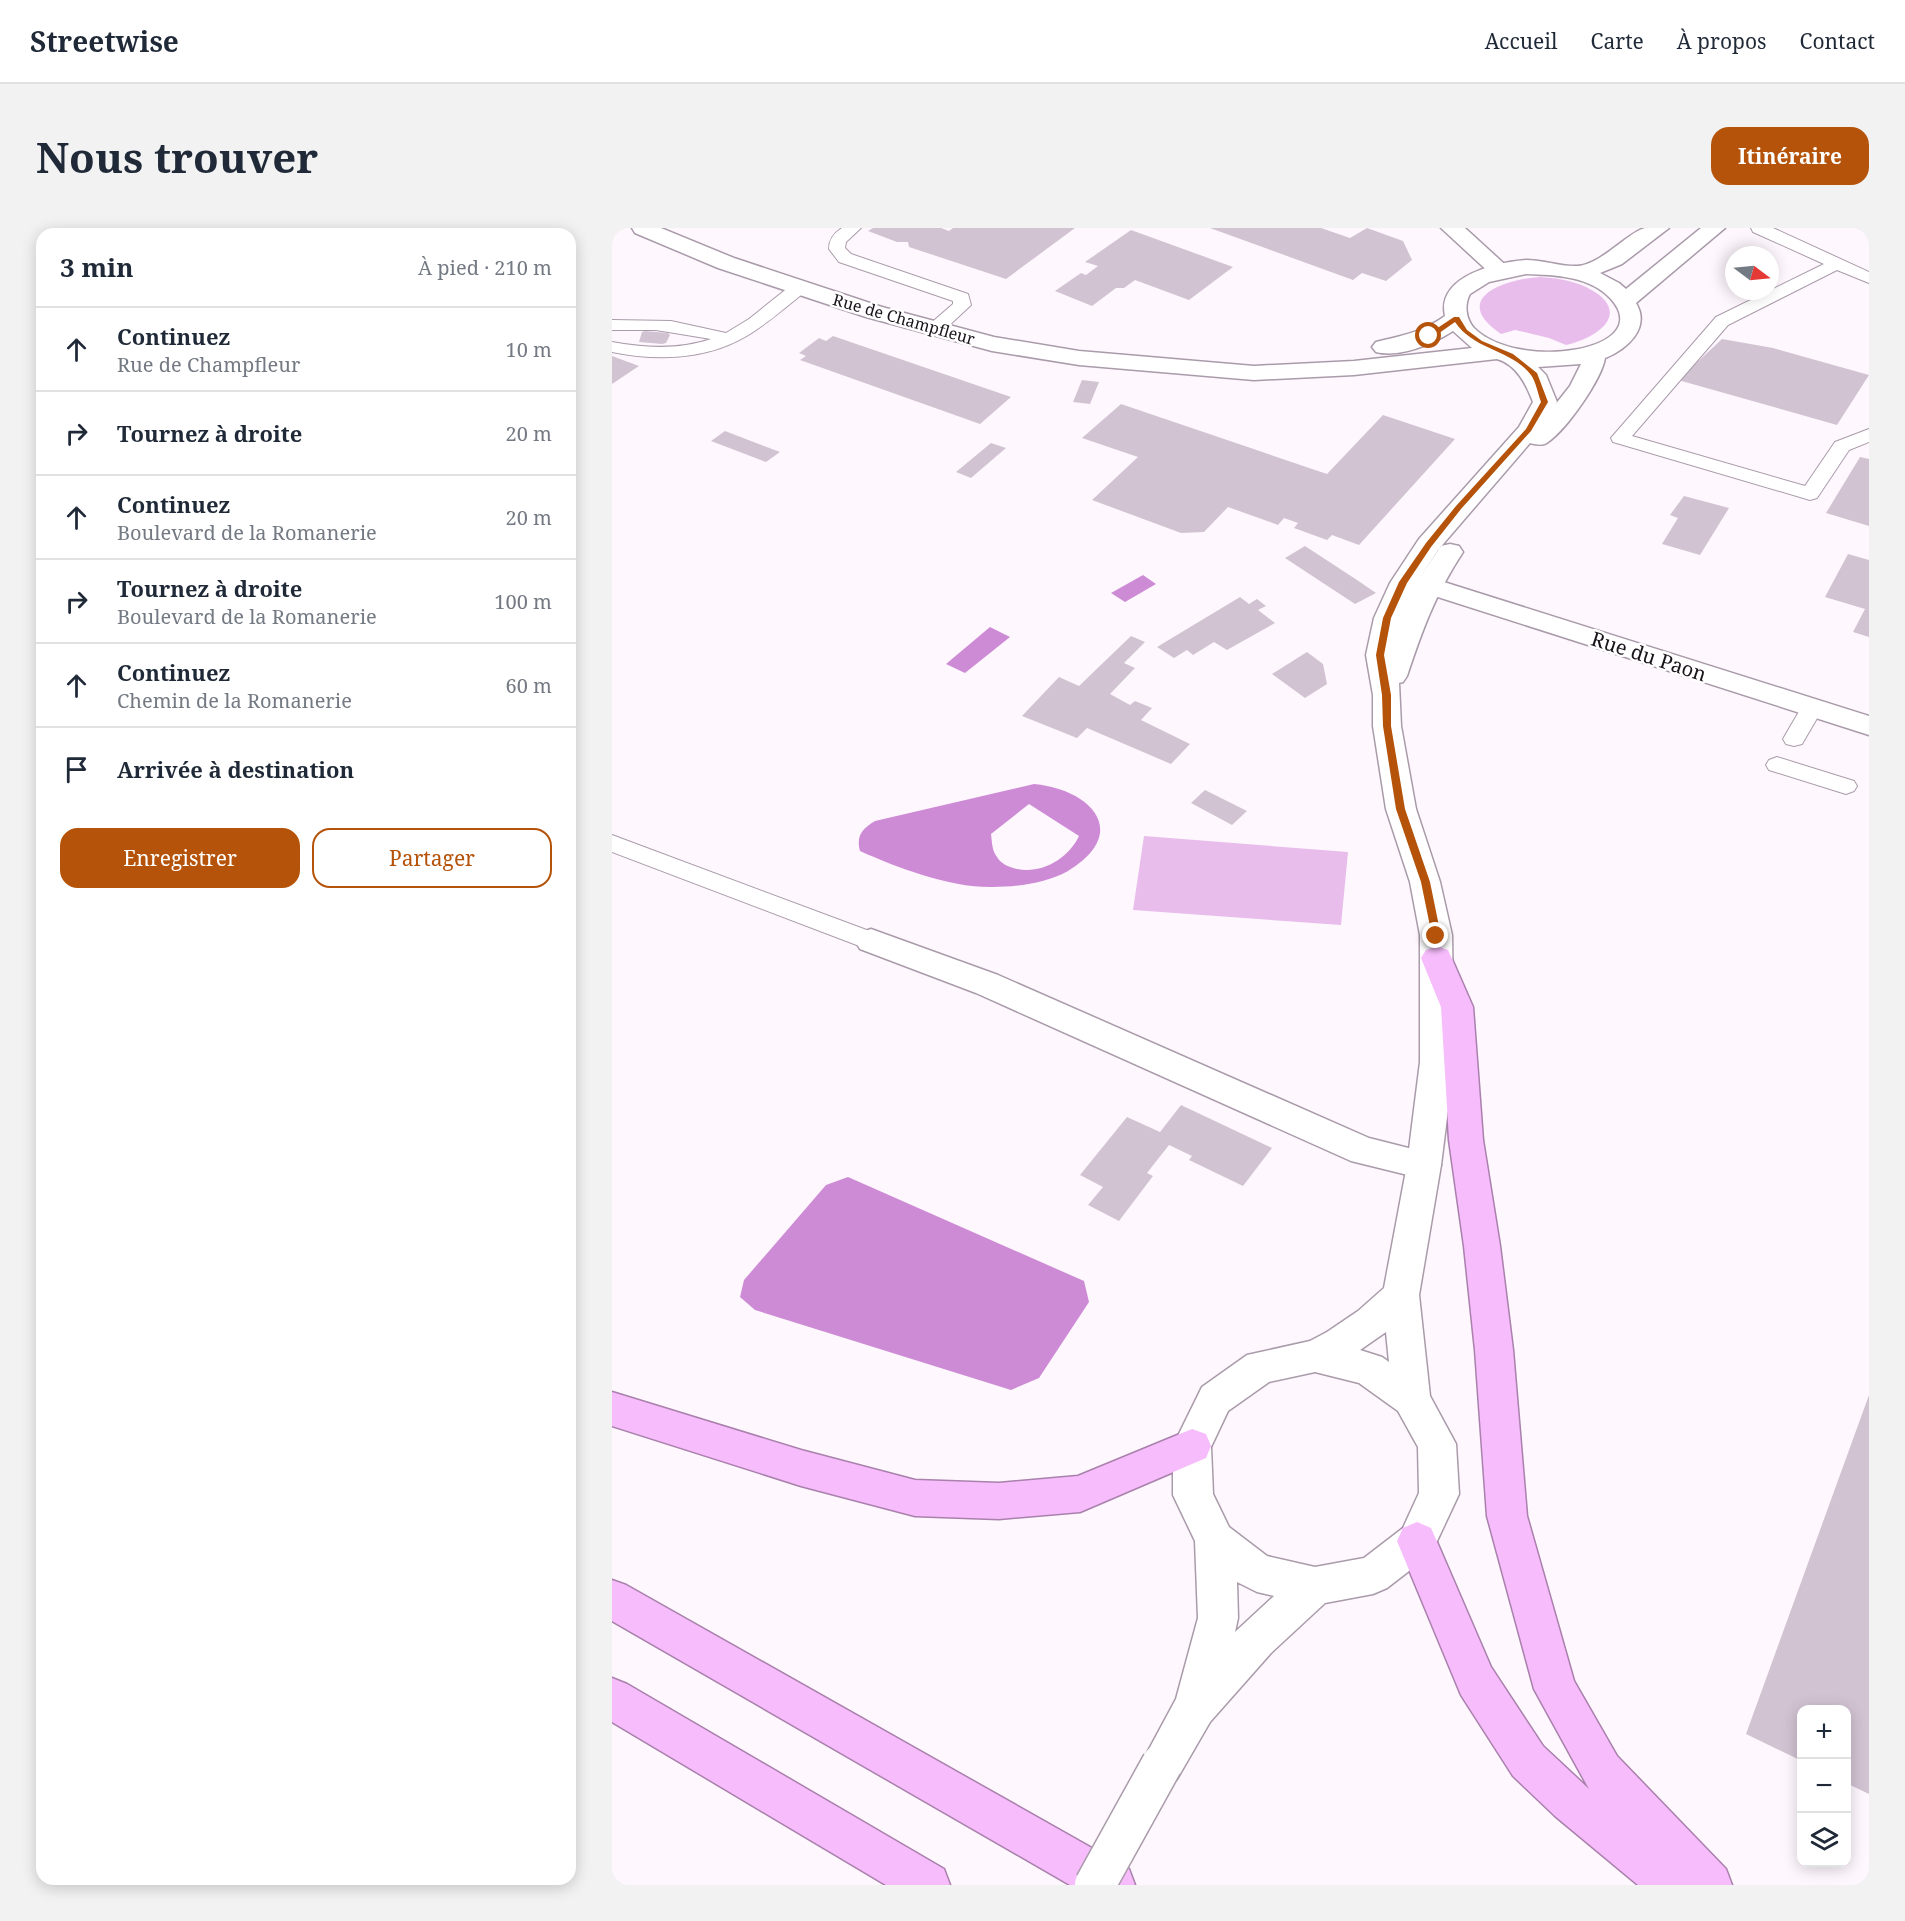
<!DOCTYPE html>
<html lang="fr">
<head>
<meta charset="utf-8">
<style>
	body { margin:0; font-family:"Noto Serif",serif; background:#f2f2f3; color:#1f2937 }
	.controls { position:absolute; right:18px; bottom:18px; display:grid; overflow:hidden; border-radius:12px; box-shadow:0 3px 15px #0003 }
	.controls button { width:54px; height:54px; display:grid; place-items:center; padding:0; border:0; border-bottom:2px solid #e0e1e3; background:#fff; color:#1f2937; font:30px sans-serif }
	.compass { position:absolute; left:1113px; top:18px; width:54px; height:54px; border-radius:50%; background:#fff; box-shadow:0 3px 15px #0003; rotate:106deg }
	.stop { position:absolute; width:18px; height:18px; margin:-14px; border:4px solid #b45309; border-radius:50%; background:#fff }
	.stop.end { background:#b45309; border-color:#fff; box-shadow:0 2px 6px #0008 }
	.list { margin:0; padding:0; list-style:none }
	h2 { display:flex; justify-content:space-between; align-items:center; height:78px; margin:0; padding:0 24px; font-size:26px }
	h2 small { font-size:20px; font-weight:400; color:#747a83 }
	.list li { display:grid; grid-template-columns:39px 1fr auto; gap:18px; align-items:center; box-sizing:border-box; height:84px; padding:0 24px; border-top:2px solid #e0e1e3 }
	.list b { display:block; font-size:22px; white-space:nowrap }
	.list p { margin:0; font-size:20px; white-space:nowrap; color:#747a83 }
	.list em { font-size:20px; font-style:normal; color:#747a83 }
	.actions { display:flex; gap:12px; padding:18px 24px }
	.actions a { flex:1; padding:14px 0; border:2px solid #b45309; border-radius:18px; text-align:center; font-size:21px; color:#b45309 }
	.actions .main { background:#b45309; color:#fff }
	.icon { flex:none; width:33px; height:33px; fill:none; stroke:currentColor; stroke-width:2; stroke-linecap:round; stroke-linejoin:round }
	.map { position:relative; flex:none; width:1257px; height:1657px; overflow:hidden; border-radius:18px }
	header { display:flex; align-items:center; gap:36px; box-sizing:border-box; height:84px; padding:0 30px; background:#fff; border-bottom:2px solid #e0e1e3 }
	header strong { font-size:28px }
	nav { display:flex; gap:33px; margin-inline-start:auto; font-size:21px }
	.intro { display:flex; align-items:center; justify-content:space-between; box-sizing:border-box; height:144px; padding:0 36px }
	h1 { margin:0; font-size:42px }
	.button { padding:15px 27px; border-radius:18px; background:#b45309; color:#fff; font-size:21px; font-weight:700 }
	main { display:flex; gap:36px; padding:0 36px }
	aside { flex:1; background:#fff; border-radius:18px; box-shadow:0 3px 15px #0003 }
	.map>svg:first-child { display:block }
	.green { fill:#e8bdec }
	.water { fill:#ce8bd5; fill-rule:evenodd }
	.building { fill:#d2c3d3 }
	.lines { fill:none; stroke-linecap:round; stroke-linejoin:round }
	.service-casing { stroke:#aa9bab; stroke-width:2 }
	.minor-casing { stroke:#aa9bab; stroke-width:3 }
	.tertiary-casing { stroke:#aa9bab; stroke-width:3 }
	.motorway-casing { stroke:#a981ac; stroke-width:3 }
	.service { fill:#fff; fill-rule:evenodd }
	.minor { fill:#fff; fill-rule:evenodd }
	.tertiary { fill:#fff; fill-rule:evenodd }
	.motorway { fill:#f6bcfb; fill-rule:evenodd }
	.tertiary-bridge-casing { stroke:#aa9bab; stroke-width:43; stroke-linecap:butt }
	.tertiary-bridge { stroke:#fff; stroke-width:40 }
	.route { fill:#b45309 }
	.labels { text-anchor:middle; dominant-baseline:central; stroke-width:5; stroke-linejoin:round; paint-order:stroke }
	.far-street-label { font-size:16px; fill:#19141a; stroke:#fff }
	.street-label { font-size:20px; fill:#19141a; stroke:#fff }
</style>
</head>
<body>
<header>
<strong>Streetwise</strong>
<nav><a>Accueil</a><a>Carte</a><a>À propos</a><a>Contact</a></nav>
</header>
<div class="intro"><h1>Nous trouver</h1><a class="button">Itinéraire</a></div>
<main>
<aside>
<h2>3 min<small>À pied · 210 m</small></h2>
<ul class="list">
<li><svg class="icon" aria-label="ahead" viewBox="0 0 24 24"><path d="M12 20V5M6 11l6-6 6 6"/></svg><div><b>Continuez</b><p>Rue de Champfleur</p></div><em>10 m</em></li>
<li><svg class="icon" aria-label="right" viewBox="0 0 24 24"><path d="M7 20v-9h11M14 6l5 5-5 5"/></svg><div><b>Tournez à droite</b></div><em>20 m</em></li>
<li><svg class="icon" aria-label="ahead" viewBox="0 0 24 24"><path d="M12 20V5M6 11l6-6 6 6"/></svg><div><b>Continuez</b><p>Boulevard de la Romanerie</p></div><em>20 m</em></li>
<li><svg class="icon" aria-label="right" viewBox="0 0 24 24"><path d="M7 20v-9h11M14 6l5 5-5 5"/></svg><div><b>Tournez à droite</b><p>Boulevard de la Romanerie</p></div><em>100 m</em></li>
<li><svg class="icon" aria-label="ahead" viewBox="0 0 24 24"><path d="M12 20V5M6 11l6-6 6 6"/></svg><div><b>Continuez</b><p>Chemin de la Romanerie</p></div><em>60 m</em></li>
<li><svg class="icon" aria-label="arrive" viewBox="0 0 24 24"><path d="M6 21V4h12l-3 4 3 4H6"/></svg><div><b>Arrivée à destination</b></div></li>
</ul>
<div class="actions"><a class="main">Enregistrer</a><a>Partager</a></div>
</aside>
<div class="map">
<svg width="1257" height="1657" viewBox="0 0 1257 1657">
	<rect width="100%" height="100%" fill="#fef7fe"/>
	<path class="green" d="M928,49C943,50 959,52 974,59C1021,82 990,109 954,117L937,110L903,102L889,106C837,71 892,51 928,49Z
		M532,608L736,624L729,697L521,682Z"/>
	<path class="water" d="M531,347L544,356L513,374L499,365Z
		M378,399L398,409L353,445L334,436Z
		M422,556C478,561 520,604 456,643C435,655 405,659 381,659C339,660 286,640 248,623C244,608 250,601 263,593ZM417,576L467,608C456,631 430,646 405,641C397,639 389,636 385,629C380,623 380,614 379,606Z
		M236,949L472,1053L477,1074L427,1150L399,1162L143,1082L128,1069L132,1052L214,957Z"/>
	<path class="building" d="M261,0H329L337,3L341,0H463L394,51L297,19L296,14H285L256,3Z
		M598,0H709L738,10L755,0L791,13L800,32L774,53L750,45L741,52Z
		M519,2L621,39L577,72L523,52L512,60H504L480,78L443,63L469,45L474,47L486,38L473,34Z
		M33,103L56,105L58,107L54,115L50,116L27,114L30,104Z
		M221,108L399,169L368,196L188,132L194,128L187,125L207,110L214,113Z
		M1110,111L1161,120L1257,147L1225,197L1066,152Z
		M0,128L27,138L0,156Z
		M470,152L487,154L478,176L461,174Z
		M509,176L715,246L771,187L843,211L747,317L720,307L715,312L682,300L686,295L672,290L666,297L616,279L592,304L569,305L480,272L526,229L470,210Z
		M113,203L168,224L154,234L99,213Z
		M379,215L394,220L359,250L344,244Z
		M1248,229L1257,231V298L1214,285Z
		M1072,268L1117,280L1088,327L1050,316L1066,290L1058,287Z
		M693,318L745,352L764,365L743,376L673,330Z
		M1236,326L1257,332V409L1241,404L1253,381L1213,369Z
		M628,369L637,376L645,371L654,378L646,382L663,395L615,422L602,414L581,427L575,422L562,430L545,419Z
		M519,408L533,414L512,435L523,440L498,466L518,477L523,473L540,480L529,492L578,516L559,536L475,500L465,510L410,488L447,449L467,458Z
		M695,424L711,436L715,456L693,470L660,446Z
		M593,562L635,583L620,597L579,575Z
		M569,877L660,920L631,958L577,932L580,928L557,917L535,945L541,948L507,993L476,977L491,959L468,947L515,889L548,904Z
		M1257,1167V1566L1234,1555V1482H1190V1533L1134,1506Z"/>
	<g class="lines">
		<g class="service-casing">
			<path id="service" d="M230,0H249L234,14L233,20L239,26L356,66L359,77L330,104H318L315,100L318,96L341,76V73L227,34L217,21C217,11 222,5 230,0Z
				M1139,0H1161L1257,44V55L1225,42L1116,97L1020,208L1193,258L1223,214L1257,201V214L1237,222L1205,270L1198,272L1001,214L999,210L1104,89L1212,36L1141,4Z
				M188,54L194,55L197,59L194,63C174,79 154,97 131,110C92,132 43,133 0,124V114C32,120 67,122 99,111L44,102H0V92L59,93L114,105L137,91L182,55Z
				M1200,473L1208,475L1211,480L1190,516L1182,518L1174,516L1171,511L1192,475Z
				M1165,529L1242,553L1245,558L1242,563L1234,566L1157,542L1154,537L1157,532Z
				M0,607L268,707L271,713L268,719L259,722L250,719L0,624Z"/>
		</g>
		<g class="minor-casing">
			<path id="minor" d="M829,0H853L899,42L896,47L888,49L880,47Z
				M816,349L1257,488V507L807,363L803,357L807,351Z
				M259,701L386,747L757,910L824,927L829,937L824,947L812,951L739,933L364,765L248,721L243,713L248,705Z"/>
		</g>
		<g class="tertiary-casing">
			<path id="tertiary" d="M20,0H49L122,30L270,79L382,109L467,123L642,138L742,133L860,120L841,103C821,116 788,130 764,124L760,119L764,114C789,108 811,104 833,88C824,48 885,34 914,32C931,32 951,39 965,38C989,37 1016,4 1033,0C1041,0 1049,0 1057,0L1010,36L988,45L1007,55L1014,61L1089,0H1113L1024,75C1039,100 1015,121 993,130C990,151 954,202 936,214C931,218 925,217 918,215L826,322L807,351L829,318L838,316L847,318L851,324C823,367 811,400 795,448L791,454L787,455L789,498L804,581L828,654L840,707L842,834L829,937L807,1067L818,1168L844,1216L847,1266L819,1326L775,1360L761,1366L713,1375L659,1425L598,1494L565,1551L550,1557L535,1551L529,1536L564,1471L586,1390L583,1313L561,1267V1218L590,1159L635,1127L698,1113L715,1104L746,1083L772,1060L795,937L808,834V707L798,654L774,581L761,498V467L754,427L762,390L778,355L807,311L907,199L921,174C914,156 905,137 885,131L742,147L642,152L467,137L380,123L254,89L106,40L23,5ZM914,46C943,47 978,48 999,71C1045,123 906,144 862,100C854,91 852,77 858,66L877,54ZM969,136L958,158L943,177L945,174L934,147L926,139ZM774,1104L777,1134L770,1129L748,1122ZM703,1144L747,1155L786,1183L806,1219L807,1265L791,1300L752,1330L703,1339L655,1328L617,1299L601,1266L599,1219L616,1183L657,1154ZM625,1354L645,1364L662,1368L623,1404L626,1390Z"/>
		</g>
		<g class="motorway-casing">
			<path id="motorway" d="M825,718L836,722L861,779L871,912L888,1018L901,1122L915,1288L962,1453L1005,1528L1114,1641L1120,1657H1026L943,1588L901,1548L849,1467L785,1313L791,1300L805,1294L819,1300L879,1439L931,1518L977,1561L922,1461L875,1288L863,1122L852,1018L837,912L829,779L809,730L814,722Z
				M0,1164L189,1222L303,1252L387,1255L466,1248L580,1201L594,1206L599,1218L594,1230L468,1284L387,1291L303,1288L189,1258L0,1198Z
				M0,1352L14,1357L517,1641L523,1657H458L0,1393Z
				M0,1450L15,1456L332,1641L338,1657H274L0,1494Z"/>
		</g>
		<use href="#service" class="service"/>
		<use href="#minor" class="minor"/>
		<use href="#tertiary" class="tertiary"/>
		<use href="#motorway" class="motorway"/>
		<g class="tertiary-bridge-casing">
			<path id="tertiary-bridge" d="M483,1657L550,1536"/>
		</g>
		<use href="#tertiary-bridge" class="tertiary-bridge"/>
	</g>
	<path class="route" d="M842,89H847L855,102L870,113L901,126L925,145L936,174L919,203L849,281L819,319L795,355L779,390L772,427L779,467V498L793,581L818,654L829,708L824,711L820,708L809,654L784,581L771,498L770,467L764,427L771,390L787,354L814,315L844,278L914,201L929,174C926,166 924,154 919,147C899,121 863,123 843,94L820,110H815V107Z"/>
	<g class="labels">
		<g class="far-street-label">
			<text transform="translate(292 91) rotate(16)">Rue de Champfleur</text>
		</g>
		<g class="street-label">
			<text transform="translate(1037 428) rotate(18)">Rue du Paon</text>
		</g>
	</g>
</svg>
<div class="controls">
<button>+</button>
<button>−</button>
<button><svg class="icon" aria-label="layers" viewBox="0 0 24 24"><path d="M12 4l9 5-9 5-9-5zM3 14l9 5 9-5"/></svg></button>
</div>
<svg class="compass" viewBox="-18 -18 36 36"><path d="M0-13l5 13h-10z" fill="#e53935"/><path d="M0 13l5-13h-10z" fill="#747a83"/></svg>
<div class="stop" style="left:817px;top:108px"></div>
<div class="stop end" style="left:824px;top:708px"></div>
</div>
</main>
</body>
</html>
